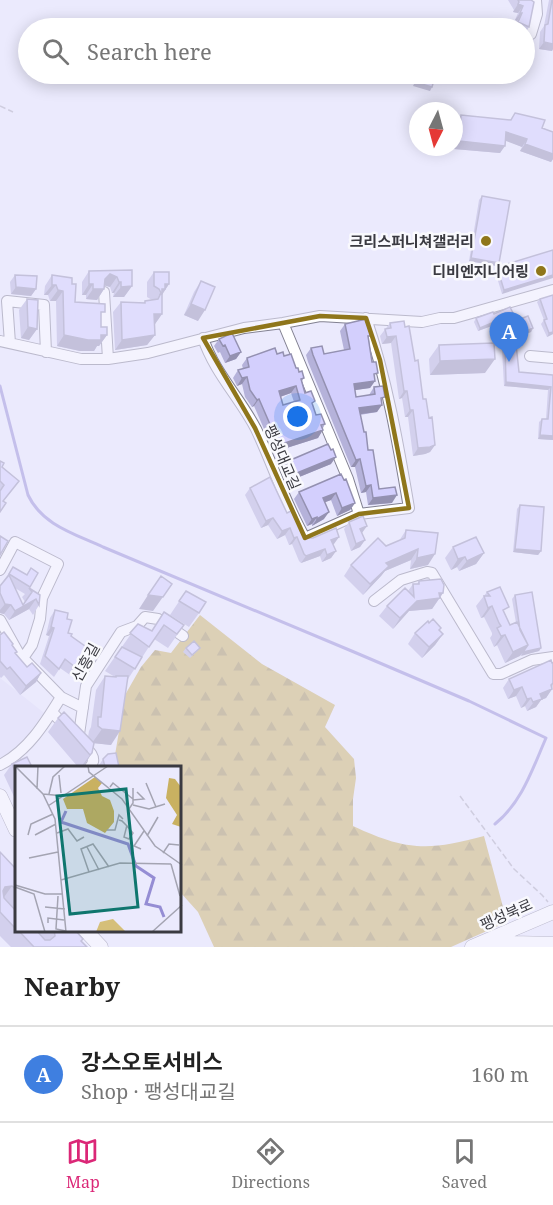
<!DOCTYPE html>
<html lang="en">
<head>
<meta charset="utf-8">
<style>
	body { margin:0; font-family:"Noto Serif","Noto Sans KR",serif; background:#f6f6f6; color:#222 }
	.compass { position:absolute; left:409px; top:102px; width:54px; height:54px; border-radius:50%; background:#fff; box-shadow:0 3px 15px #0003; rotate:186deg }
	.you { position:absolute; left:298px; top:417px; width:21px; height:21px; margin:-15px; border:4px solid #fff; border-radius:50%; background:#1a73e8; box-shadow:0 0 0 9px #1a73e833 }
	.badge { display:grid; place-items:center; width:39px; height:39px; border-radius:50%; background:#db2777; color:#fff; font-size:20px; font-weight:700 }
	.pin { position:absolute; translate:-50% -50px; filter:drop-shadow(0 2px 3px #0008) }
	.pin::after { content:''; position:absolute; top:32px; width:21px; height:18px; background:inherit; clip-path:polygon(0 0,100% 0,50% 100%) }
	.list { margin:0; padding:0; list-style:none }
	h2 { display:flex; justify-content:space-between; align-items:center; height:78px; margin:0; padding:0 24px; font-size:26px }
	h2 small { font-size:20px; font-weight:400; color:#767676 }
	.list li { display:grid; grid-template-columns:39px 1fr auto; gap:18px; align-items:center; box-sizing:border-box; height:96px; padding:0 24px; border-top:2px solid #e0e0e0 }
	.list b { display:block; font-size:22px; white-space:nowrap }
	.list p { margin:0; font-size:20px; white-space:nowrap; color:#767676 }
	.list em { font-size:20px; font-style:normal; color:#767676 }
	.icon { flex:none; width:33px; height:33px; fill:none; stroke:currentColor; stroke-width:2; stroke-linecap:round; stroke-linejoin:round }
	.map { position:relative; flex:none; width:553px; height:947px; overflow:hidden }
	.search { position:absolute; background:#fff; box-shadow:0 3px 15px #0003; left:18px; right:18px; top:18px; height:66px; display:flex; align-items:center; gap:15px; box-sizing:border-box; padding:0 21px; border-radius:33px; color:#767676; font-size:22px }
	.sheet { height:174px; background:#fff }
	nav { display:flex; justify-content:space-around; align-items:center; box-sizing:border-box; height:84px; border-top:2px solid #e0e0e0; background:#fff; font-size:16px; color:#767676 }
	nav a { display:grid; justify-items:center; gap:3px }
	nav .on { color:#db2777 }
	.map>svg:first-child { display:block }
	.built { fill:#dfdef8 }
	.forest { fill:url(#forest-firs) }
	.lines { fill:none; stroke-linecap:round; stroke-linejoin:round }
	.stream { stroke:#958dd4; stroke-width:3 }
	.street-casing { stroke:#828191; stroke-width:12 }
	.secondary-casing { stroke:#828191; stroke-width:15 }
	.path { stroke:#adacbb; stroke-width:1.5; stroke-dasharray:6 3; stroke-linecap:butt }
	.street { stroke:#fff; stroke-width:10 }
	.secondary { stroke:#fff; stroke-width:14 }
	.wall { fill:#b5b2da; fill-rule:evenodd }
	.shaded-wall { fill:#9491b1 }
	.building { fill:#d3cffd; stroke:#9491b1; stroke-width:1.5; fill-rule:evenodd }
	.marked { fill:none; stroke:#8f761b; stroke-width:4.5; stroke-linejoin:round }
	.poi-dot { fill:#8f761b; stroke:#f9f9fd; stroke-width:2 }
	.labels { text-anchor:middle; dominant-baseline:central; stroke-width:5; stroke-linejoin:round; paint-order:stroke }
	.poi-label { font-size:15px; font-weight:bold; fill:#3a3a41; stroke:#f9f9fd; text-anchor:end }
	.street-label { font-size:15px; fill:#3a3a41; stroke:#f9f9fd }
	.inset-river { fill:none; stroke:#958dd4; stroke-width:3 }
	.inset-road { fill:none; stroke:#a4a4b2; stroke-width:1.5 }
	.view { fill:#0f766e; fill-opacity:0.15; stroke:#0f766e; stroke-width:3 }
	.inset-edge { fill:none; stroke:#3a3a41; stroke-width:3 }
</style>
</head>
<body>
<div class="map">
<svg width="553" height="947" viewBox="0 0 553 947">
	<defs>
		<pattern id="forest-firs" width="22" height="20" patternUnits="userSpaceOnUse" patternTransform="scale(1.5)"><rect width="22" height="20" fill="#c9b161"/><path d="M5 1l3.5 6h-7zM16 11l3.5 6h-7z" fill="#a49152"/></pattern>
	</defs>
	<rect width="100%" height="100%" fill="#ebeafd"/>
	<path class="built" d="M0,678L53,720L0,767Z"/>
	<path class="forest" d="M200,615L262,664L335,705L325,727L354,759L356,778L353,799V826C406,851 429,851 484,836L507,922L451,947H214L198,912L180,892V767H113L125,695L141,667L155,650L171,653Z"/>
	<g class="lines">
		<path class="stream" d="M0,386L28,495C42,525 75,534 103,547L354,652L469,701L546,738C532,770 522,802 495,824"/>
		<g class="street-casing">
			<path id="street" d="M531,34L537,14L536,0
				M104,292L108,359
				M283,323L348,479L359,514
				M203,338C214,372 240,398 256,429C273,465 285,503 305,538L359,514L409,508C398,443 387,380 366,318
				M0,341L81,359H108L148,353L244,328L283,323L320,316L422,322L440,318H454L553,290
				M10,343L7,301L44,305L46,352
				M530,356L553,358
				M0,570L15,542L58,564L42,598L40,619L32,645L23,658
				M374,601L401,580L427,572L432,573L493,674H501L532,660L553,657
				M0,620L19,654L61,697L83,708
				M52,712L66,727
				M78,741L86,686L121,632L137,626L145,617L158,619L183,636
				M81,744C89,750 98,758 90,767
				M0,765C28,751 45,723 61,697"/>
		</g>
		<g class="secondary-casing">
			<path id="secondary" d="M0,796L16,830
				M85,930L101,947
				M484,946L513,943L553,944
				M472,947L553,912"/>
		</g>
		<path class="path" d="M0,106L13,112
			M460,796L514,869L542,895L548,902"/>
		<use href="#street" class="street"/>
		<use href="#secondary" class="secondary"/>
	</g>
	<path class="wall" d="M508,0H531L529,27L525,33V28H513L517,21L515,20L518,13L513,12L514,10Z
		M549,0H553V49L552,51L539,49L540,32L544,26Z
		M515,113L542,128L553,132V159L551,162L520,151L522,147L506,140L500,153L454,149L456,123L461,115L510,120Z
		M482,196L499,263L497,266L469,261L479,200Z
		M553,250L502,294L495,271L497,267Z
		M132,270V286L124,297H113L114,293H112L110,287L104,285V289L97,300L86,299V295H82V282L89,271Z
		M154,272L169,284L162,294V314L155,324V335L147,345L115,350L113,312L121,302L144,303L145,301L152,300L147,297V282Z
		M15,275L36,289L31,296L11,294L10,282Z
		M52,275L72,284L75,302L101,318V327L107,335L99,346H97L94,351H80L57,346L56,301H50L48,295H44L45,286Z
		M201,281L198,321L184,315L194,292Z
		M27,299L37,329L29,340L21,338L19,310Z
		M540,299L553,334L547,337L541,324L544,320L537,302Z
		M494,314L513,322L499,329L497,324L478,331L474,322L476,318Z
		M515,321L533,328L531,332L517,337L512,325Z
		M390,323L405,327L415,361L423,399L429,418L435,445L430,452L425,454L413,456L408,417H405L402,398L399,399L391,343L382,344L380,336Z
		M345,324L369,339L375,381L370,388L355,390L356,397L369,395L374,387L381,402L377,412L360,415L368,450L379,489L392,503L368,505L366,492L361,493L355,467H351L308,362L306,355L311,348L324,354L344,350L340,331Z
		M219,339L241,352L236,359L225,363L220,352L218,353L214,346Z
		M439,345L485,373L430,375L429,359Z
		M505,345L519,372L553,375V440L538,439L539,422L542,419H546L548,390L504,386L502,349Z
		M277,354L284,356L304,378L302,381L305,393L313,405L316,415L325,424L318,438L274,452L254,406L252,407L245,397L242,384L237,386L233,378L238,370L243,369L242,365L247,358ZM291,393L294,402L283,405L280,397Z
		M0,461L2,467L19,481L3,502L0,512Z
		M286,462L331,464L287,482L281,469Z
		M344,480L355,503L350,510L337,516L331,500L325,502L324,519L312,526V524L307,526L294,499L299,492Z
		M250,488L287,513L306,538L334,544H333L336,551L331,558L322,562L320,556L301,563L299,561L292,544L289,545L285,535L277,539L268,525L261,528L245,495Z
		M520,505L541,551L538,555L513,552L517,509Z
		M349,522L362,533L365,540L360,547L351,551L344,529Z
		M406,530L428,565L410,569L411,560L385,571L381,576L363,595L344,576L351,565L386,546L399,541Z
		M453,547L484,553L476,564L459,571L457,567L451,570L445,558Z
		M13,567L26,575L31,568L38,573L29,588L39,605L33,615L29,609L9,620L4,614L0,613V586ZM15,588L25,594L22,597L25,602L23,605Z
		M419,581L443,593L432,609L409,611L393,629L379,616L387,606L408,591L413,584H417Z
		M186,591L199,613L189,627L170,615Z
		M487,592L505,614L510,625L516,623L512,599L515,595L541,648L539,651L521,655L505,663L497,645L494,647L490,638L492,635V633L484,617L481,618L476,606Z
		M55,610L67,619L68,633L71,636L89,649L70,675L60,668L54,677L40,664L49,636L46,635L50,618Z
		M164,612L184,625L168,648L154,639L128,679L111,745L94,743L92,753L83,767H78L48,732L58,718L88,737L89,731L91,727L96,690L105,676L115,677L105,671L112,661L138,624L151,631Z
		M429,623L441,628L439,630L443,634L435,645L422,658L408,644L415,633Z
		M0,635L13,644L12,645L16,654L27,667L41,673L36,682L20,695L4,675L1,678L0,677Z
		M186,648H200L190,658L183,652Z
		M553,663L552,689L546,698L541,700L536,707L527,711L525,706L521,708L516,696L508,699L503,688L509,679Z
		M103,759L119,767H98Z
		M12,764L16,767V801L4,775Z
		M0,852L16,869V930H75L81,941L87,947H11L0,936Z"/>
	<path class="shaded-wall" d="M518,4L523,6L518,13L513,12Z
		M520,13H522L517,21L515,20Z
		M544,42L553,44V49L552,51L539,49Z
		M415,82L432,87L430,91L413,86Z
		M506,132L527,139L522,147L501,139Z
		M459,141L505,146L500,153L454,149Z
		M525,144L553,154V159L551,162L520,151Z
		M471,258L499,263L497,266L469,261Z
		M110,274L117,277L110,287L103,285L104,289L97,300L86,299L93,289Z
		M553,275V278L502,294L504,290Z
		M119,282H121L114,293H112Z
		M89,284H93L86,295H82Z
		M165,284H169L162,295H159Z
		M52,285H56L48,295H44Z
		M132,286L124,297H113L121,287Z
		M16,287L36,289L31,296L11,294Z
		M58,290L63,291L56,301H50Z
		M191,304L205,310L198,321L184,315Z
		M154,314H162L155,324Z
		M516,319L513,322L499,329L502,325Z
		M499,320L497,324L478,331L480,328Z
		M28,327L37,329L29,340L21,338Z
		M533,328L531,332L517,337L520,334Z
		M553,332V334L547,337L549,333Z
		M64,335H107L99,346H97L94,351H80L57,346Z
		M155,335L147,345L115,350L122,340Z
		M396,336L391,343L382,344L387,337Z
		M241,352L236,359L225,363L230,356Z
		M495,359L485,373L430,375L440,361Z
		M247,377L242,384L237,386L242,378Z
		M375,381L370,388L349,391L354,384Z
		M506,382L551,387L548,390L504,386Z
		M296,386L291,393L274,399L279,391Z
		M404,391H407L402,398L399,399Z
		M259,399L254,406L252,407L257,400Z
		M382,405L377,412L354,415L359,408Z
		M410,410H413L408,417H405Z
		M323,430L318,438L274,452L279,445Z
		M540,435L553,436V440L538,439Z
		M435,445L430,452L425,454L413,456L418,448Z
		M336,457L331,464L287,482L292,475Z
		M360,459L355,467H351L356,460Z
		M371,485L366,492L361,493L366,486Z
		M336,493L331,500L318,505L323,498Z
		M397,495L392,503L368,505L373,498Z
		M355,503L350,510L337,516L342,508Z
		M329,512L324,519L312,526L317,519Z
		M317,517L312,524L307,526L312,519Z
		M273,518L268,525L261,528L266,521Z
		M367,526L362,533L355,536L360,529Z
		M290,528L285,535L277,539L282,531Z
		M297,537L292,544L289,545L294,538Z
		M339,537L334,544L326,547L331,540Z
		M365,540L360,547L351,551L356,544Z
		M325,549L320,556L301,563L306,556Z
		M418,549L411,560L385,571L381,576L363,595L386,563Z
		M515,549L541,551L538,555L513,552Z
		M336,551L331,558L322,562L327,555Z
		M484,553L476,564L459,571L467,561Z
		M435,554L428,565L410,569L417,558Z
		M465,557L457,567L451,570L458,559Z
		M172,584L153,611L139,609L148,595Z
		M439,593H443L432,609L409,611L393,629L400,618L417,601Z
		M36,599L29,609L9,620L15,611Z
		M5,604L11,605L4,614L0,613V610Z
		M492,606L484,617L481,618L488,608Z
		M51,627L54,628L49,636L46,635Z
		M443,634L435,645L422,658L429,647Z
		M505,635L497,645L494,647L501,636Z
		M528,645L520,656L505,663L513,652Z
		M541,648L539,651L521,656L523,652Z
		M41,673L36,682L20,695L26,686Z
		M553,682L552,689L546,698L541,700L536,707L527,711L540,694Z
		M522,687L516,696L508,699L514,690Z
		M531,698L525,706L521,708L527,699Z
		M102,729L120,731L111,745L92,743Z
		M92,753L83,767H81L90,755Z
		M12,886L2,900L0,895L5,887Z"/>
	<path class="building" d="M518,0H531L534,2L529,27L518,22L522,13H520L523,6L518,4L519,2Z
		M552,0H553V44L544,42L545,25L548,24Z
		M417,75L434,80L432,87L415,82Z
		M515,113L545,120L542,128L553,132V154L525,144L527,139L506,132L505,146L459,141L461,115L511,120Z
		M482,196L510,201L499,263L471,258Z
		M553,250V275L504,290L497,267Z
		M132,270V286L121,287V282H119L117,277L110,274L105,279L104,289H93V284H89V271Z
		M154,272H169V284H165V289H162V314H154L155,335L122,340L121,302L145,303V301L158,299L161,293L159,289L154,286Z
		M15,275L37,276L36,289L16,287Z
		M52,275L72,278V284H76L75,302L105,304V312H101V327H107V335H101V340H88L64,335L63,291L58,290L56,285H52Z
		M201,281L215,287L205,310L191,304Z
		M553,295V332L549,333L544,320L547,319L540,299Z
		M27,299L38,300L37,329L28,327Z
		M510,307L516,319L502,325L499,320L480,328L476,318L493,312L494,314Z
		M528,316L533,328L520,334L515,321Z
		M366,319L371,336H368L372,362H376L378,373L374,374L375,381L354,384L356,397L375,394L374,387L383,386L385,397L381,398L382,405L359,408L364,432H366L368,450H373L379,489L395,487L397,495L373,498L371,485L366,486L360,459L356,460L313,355L311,348L322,346L324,354L350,349L345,324Z
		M404,321L405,327L409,326L415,361L418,360L423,399H426L429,418L432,417L435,445L430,447L418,448L413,410H410L407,391H404L396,336L387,337L385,329L391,328L390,323Z
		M232,333L241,352L230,356L225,345L223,346L219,339Z
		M494,343L495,359L440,361L439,345Z
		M516,344L519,372L553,375V436L540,435L542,419H548L551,387L506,382L505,345Z
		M275,348L277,354L283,352L284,356L291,354L296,368H298L299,372L302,371L304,378L301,379L305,393L311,391L315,401L312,403L316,415L321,414L325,424L321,425L323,430L279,445L259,399L257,400L250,390L247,377L242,378L238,370L249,367L247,358ZM296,386L300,400L283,405L279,391Z
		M328,444L331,450L333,449L336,457L292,475L286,462Z
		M0,461L4,463L2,467L19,481L3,501L6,503L0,512V491L4,485L0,481Z
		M341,474L344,480L346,479L355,503L342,508L336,493L323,498L329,512L317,519V517L312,519L299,492Z
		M270,477L287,513L291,511L306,538H313L336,528L339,537L331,540L336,551L327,555L325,549L306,556L304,554L297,537L294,538L290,528L282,531L273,518L266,521L250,488Z
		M520,505L544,507L541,551L515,549Z
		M363,516L367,526L360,529L365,540L356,544L349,522Z
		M406,530L438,533L435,554L417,558L418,549L386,563L389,566L370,584L351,565L378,538L386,546L405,538Z
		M0,536L8,541L0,555Z
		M476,537L484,553L467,561L465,557L458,559L453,547Z
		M13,567L27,575L31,568L38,573L30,587L9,574Z
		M9,575L23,605L32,592L29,588L40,595L39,605L36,599L15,611L11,605L5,604L0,593V586Z
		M161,576L172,584L163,597L148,595Z
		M441,579L444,585L443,593H439L440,598L417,601L400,618L387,606L405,588L414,597L413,584H419V581Z
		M500,587L509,607L503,610L510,625L517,622L528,645L513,652L505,635L501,636L497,628L501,626L499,623L492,606L488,608L484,596H490L487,592Z
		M186,591L206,602L199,613L179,601Z
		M532,592L541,648L523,652L528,645L520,630L515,595Z
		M55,610L68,613L67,619L72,620L68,633L72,634L71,636L89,649L75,667L65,659L59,669L45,656L54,628L51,627Z
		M164,612L184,625L177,634L164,625L149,647L130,633L138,624L152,631Z
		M433,619L441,628L439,630L443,634L429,647L415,633L428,621L429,623Z
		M4,632L13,644L12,645L17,652L15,653L27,667L32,663L41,673L26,686L10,667L7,669L0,661V635Z
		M194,641L200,648L192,655L186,648Z
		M122,647L142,657L135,669L115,657Z
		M551,660L552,663H553V683L551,685L552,689L540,694L542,699L533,702L531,698L527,699L522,687L514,690L509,679Z
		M105,676L116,677V676H128L120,731L102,729L98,726V717H101Z
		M64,712L94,743L92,753L90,755L58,718Z
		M116,753L119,767H105L103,759L108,754Z
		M27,757L32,767H16V774L12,764Z
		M0,852L16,869V889L12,886L5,887L3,891L4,898L16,911V929L0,912Z
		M18,930H36L45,940H50L55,936L54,930H75L83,939L81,941L87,947H34Z"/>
	<path d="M0 0H553V947H0ZM320,316L366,318L380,360L409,508L359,514L305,538L255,428L203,338Z" fill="#ebeafd" fill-opacity=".55" fill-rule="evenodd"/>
	<path class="marked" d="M320,316L366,318L380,360L409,508L359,514L305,538L255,428L203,338Z"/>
	<g class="poi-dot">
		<circle cx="486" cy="241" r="6"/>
		<circle cx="541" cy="271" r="6"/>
	</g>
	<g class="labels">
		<g class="poi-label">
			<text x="474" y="241">크리스퍼니쳐갤러리</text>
			<text x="529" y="271">디비엔지니어링</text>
		</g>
		<g class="street-label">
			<text transform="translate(283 457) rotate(67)">팽성대교길</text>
			<text transform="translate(85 662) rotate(-61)">신흥길</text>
			<text transform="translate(506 914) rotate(-24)">팽성북로</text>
		</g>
	</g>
	<g transform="translate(15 766)">
		<rect width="166" height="166" fill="#ebeafd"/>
		<path d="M80,11L87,17L83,22L87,30L95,34L99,45V56L90,67L72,57L68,43H52L48,33ZM154,12L160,13L166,21V61L157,58L162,49L151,32Z" fill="#c9b161"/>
		<path d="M98,153L111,166H81L85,156Z" fill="#d5bf79"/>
		<path class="inset-river" d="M51,45L46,56L113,78L121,100L139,112L131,138L145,141L149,151"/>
		<path class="inset-road" d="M0,0L28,28L40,53L51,166M73,0L74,6L107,33L140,80L167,99M44,9L46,27M131,17L141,41M95,21L98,17L118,33M22,23L23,0M28,28L49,30M34,28L38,11L50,0M118,34L129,33L122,26M118,39L134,43L150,38M33,40L93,0M114,43L118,37V22M104,54L107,55L112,60L118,67L114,73L109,71L112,59M92,64H100L104,49L108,53M42,67L53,63L62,75L69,71M13,69L16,58L38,48M20,69L41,58M132,70L143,51M72,81L84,104M126,83L119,80L129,65M148,87L154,78L164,79M14,92L43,86M156,98L165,130M74,106L66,83L78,78L94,101M46,114L105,97L156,98M0,119L30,128H48M0,121L19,128L30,166M43,130L41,163L51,165M30,141L50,143M33,157V152L49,154M137,166L167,139"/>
		<path class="view" d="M111,23L123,141L55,148L42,30Z"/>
		<rect width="166" height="166" class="inset-edge"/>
	</g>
</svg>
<svg class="compass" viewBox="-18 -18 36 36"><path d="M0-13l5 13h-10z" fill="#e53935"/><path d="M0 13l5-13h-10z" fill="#767676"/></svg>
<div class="you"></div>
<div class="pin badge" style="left:509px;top:362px;background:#3f7fe0">A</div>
<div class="search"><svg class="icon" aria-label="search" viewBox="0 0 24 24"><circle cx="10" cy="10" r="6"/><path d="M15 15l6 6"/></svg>Search here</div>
</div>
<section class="sheet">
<h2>Nearby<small></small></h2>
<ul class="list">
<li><span class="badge" style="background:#3f7fe0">A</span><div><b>강스오토서비스</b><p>Shop · 팽성대교길</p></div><em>160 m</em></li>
</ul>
</section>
<nav>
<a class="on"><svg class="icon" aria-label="map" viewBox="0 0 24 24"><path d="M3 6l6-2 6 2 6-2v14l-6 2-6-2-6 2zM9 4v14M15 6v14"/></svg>Map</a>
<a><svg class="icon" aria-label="directions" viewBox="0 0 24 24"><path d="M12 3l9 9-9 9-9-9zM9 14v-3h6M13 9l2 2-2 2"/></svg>Directions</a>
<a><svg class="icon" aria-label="saved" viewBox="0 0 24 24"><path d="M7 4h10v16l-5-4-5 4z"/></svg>Saved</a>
</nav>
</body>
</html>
